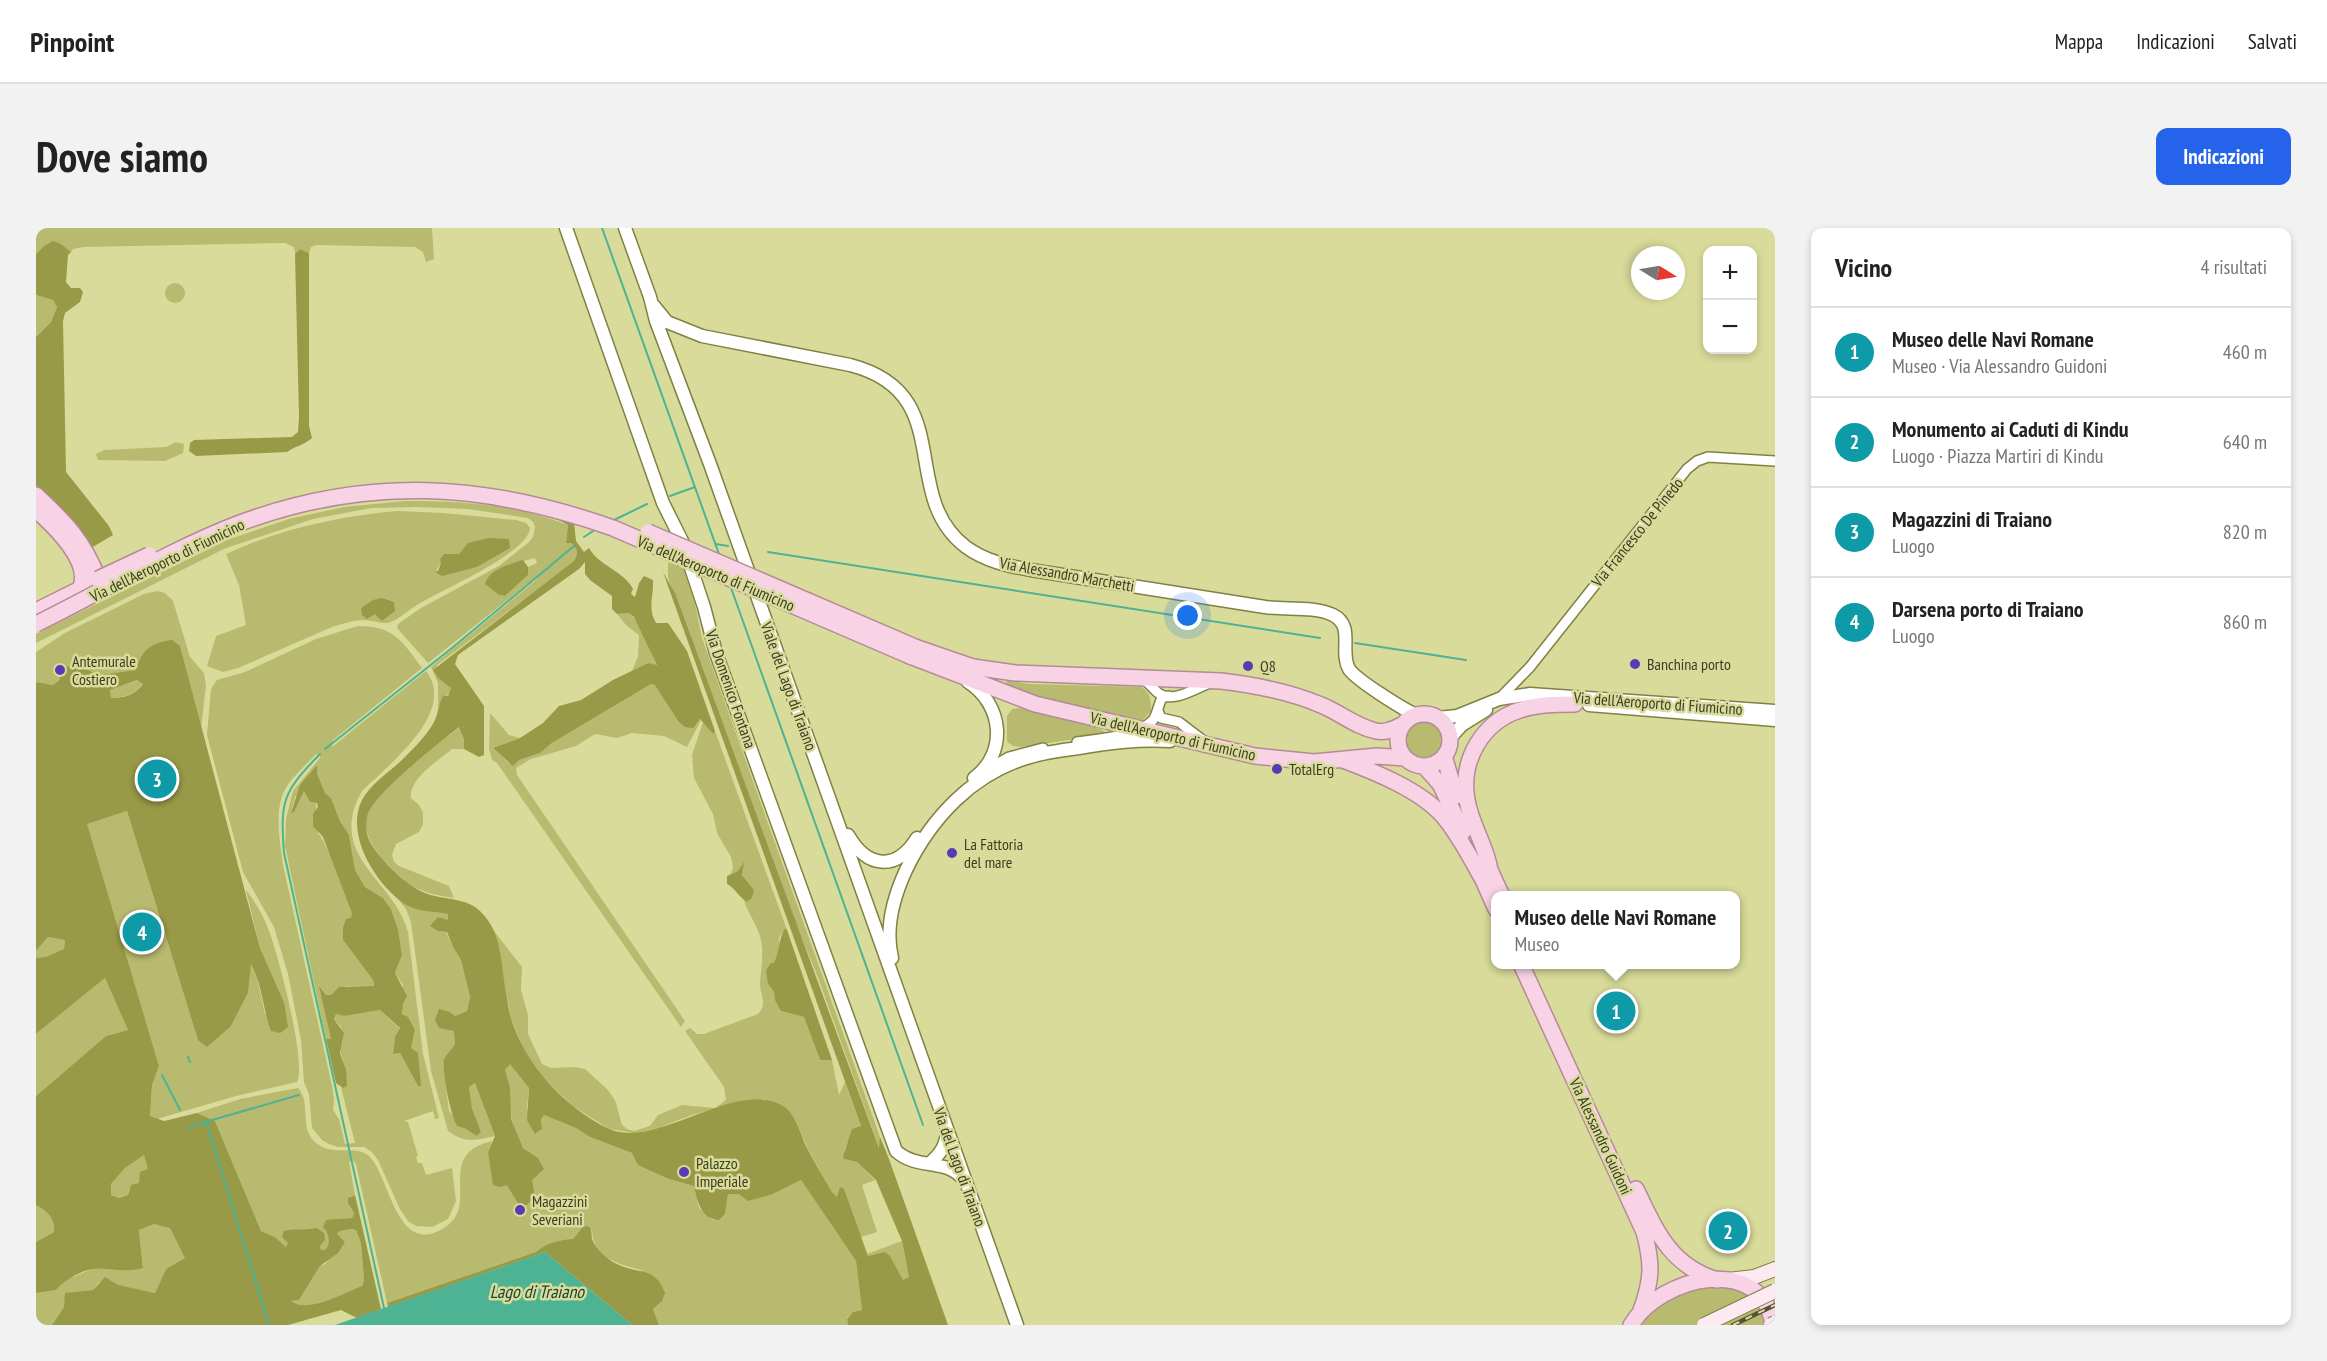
<!DOCTYPE html>
<html lang="it">
<head>
<meta charset="utf-8">
<style>
	body { margin:0; font-family:"PT Sans Narrow",sans-serif; background:#f2f2f2; color:#222 }
	.controls { position:absolute; right:18px; top:18px; display:grid; overflow:hidden; border-radius:12px; box-shadow:0 3px 9px #0003 }
	.controls button { width:54px; height:54px; display:grid; place-items:center; padding:0; border:0; border-bottom:2px solid #e0e0e0; background:#fff; color:#222; font:30px sans-serif }
	.compass { position:absolute; left:1595px; top:18px; width:54px; height:54px; border-radius:50%; background:#fff; box-shadow:0 3px 9px #0003; rotate:101deg }
	.you { position:absolute; left:1152px; top:388px; width:21px; height:21px; margin:-15px; border:4px solid #fff; border-radius:50%; background:#1a73e8; box-shadow:0 0 0 9px #1a73e833 }
	.badge { display:grid; place-items:center; width:39px; height:39px; border-radius:50%; background:#2563eb; color:#fff; font-size:20px; font-weight:700 }
	.pin { position:absolute; translate:-50% -50%; border:3px solid #fff; box-shadow:0 2px 6px #0006 }
	.popup { position:absolute; left:1455px; top:663px; width:249px; height:78px; box-sizing:border-box; display:grid; place-content:center; border-radius:12px; background:#fff; filter:drop-shadow(0 2px 4px #0005); font-size:20px; white-space:nowrap; color:#767676 }
	.popup b { font-size:22px; color:#222 }
	.popup::after { content:''; position:absolute; left:50%; top:100%; margin-left:-12px; border:12px solid transparent; border-top-color:#fff }
	.list { margin:0; padding:0; list-style:none }
	h2 { display:flex; justify-content:space-between; align-items:center; height:78px; margin:0; padding:0 24px; font-size:26px }
	h2 small { font-size:20px; font-weight:400; color:#767676 }
	.list li { display:grid; grid-template-columns:39px 1fr auto; gap:18px; align-items:center; box-sizing:border-box; height:90px; padding:0 24px; border-top:2px solid #e0e0e0 }
	.list b { display:block; font-size:22px; white-space:nowrap }
	.list p { margin:0; font-size:20px; white-space:nowrap; color:#767676 }
	.list em { font-size:20px; font-style:normal; color:#767676 }
	.map { position:relative; flex:none; width:1739px; height:1097px; overflow:hidden; border-radius:12px }
	header { display:flex; align-items:center; gap:36px; box-sizing:border-box; height:84px; padding:0 30px; background:#fff; border-bottom:2px solid #e0e0e0 }
	header strong { font-size:28px }
	nav { display:flex; gap:33px; margin-inline-start:auto; font-size:21px }
	.intro { display:flex; align-items:center; justify-content:space-between; box-sizing:border-box; height:144px; padding:0 36px }
	h1 { margin:0; font-size:42px }
	.button { padding:15px 27px; border-radius:12px; background:#2563eb; color:#fff; font-size:21px; font-weight:700 }
	main { display:flex; gap:36px; padding:0 36px }
	aside { flex:1; background:#fff; border-radius:12px; box-shadow:0 3px 9px #0003 }
	.map>svg:first-child { display:block }
	.green { fill:#b8ba6f; fill-rule:evenodd }
	.forest { fill:#999a47; fill-rule:evenodd }
	.water { fill:#4eb393 }
	.lines { fill:none; stroke-linecap:round; stroke-linejoin:round }
	.stream { stroke:#4eb393; stroke-width:2 }
	.minor-casing { stroke:#808143; stroke-width:12 }
	.tertiary-casing { stroke:#808143; stroke-width:15 }
	.secondary-casing { stroke:#808143; stroke-width:16 }
	.primary-casing { stroke:#b38b95; stroke-width:18 }
	.minor { stroke:#fff; stroke-width:9 }
	.tertiary { stroke:#fff; stroke-width:12 }
	.secondary { stroke:#fce9f2; stroke-width:14 }
	.primary { stroke:#f8d3e5; stroke-width:15 }
	.rail-casing { stroke:#535434; stroke-width:4.5 }
	.rail { stroke:#d9db9a; stroke-width:2; stroke-dasharray:7; stroke-linecap:butt }
	.secondary-bridge-casing { stroke:#808143; stroke-width:16; stroke-linecap:butt }
	.primary-bridge-casing { stroke:#b38b95; stroke-width:18; stroke-linecap:butt }
	.secondary-bridge { stroke:#fce9f2; stroke-width:14 }
	.primary-bridge { stroke:#f8d3e5; stroke-width:15 }
	.poi-dot { fill:#5a3ab2; stroke:#d9db9a; stroke-width:2 }
	.labels { text-anchor:middle; dominant-baseline:central; stroke-width:5; stroke-linejoin:round; paint-order:stroke }
	.street-label { font-size:16px; fill:#3b3c22; stroke:#d9db9a }
	.poi-label { font-size:16px; fill:#3b3c22; stroke:#d9db9a; text-anchor:start }
	.water-label { font-size:18px; font-style:italic; fill:#1a4537; stroke:#d9db9a }
</style>
</head>
<body>
<header>
<strong>Pinpoint</strong>
<nav><a>Mappa</a><a>Indicazioni</a><a>Salvati</a></nav>
</header>
<div class="intro"><h1>Dove siamo</h1><a class="button">Indicazioni</a></div>
<main>
<div class="map">
<svg width="1739" height="1097" viewBox="0 0 1739 1097">
	<rect width="100%" height="100%" fill="#d9db9a"/>
	<path class="green" d="M0,0H396L398,31L390,34L387,24L379,19L281,17L275,19L273,25L264,21L259,26L258,19L249,15L48,19L37,21L35,24L25,16L8,18L0,26Z
		M129 65a10 10 0 1 1 20 0a10 10 0 1 1-20 0Z
		M0,67L17,72L21,79L15,94L0,109Z
		M140,214L148,216L147,225L129,233L62,232L60,226L68,222L130,219Z
		M369,273C430,273 476,276 532,297L530,314C537,315 541,319 542,326L538,334L401,437L403,451L415,460C412,470 404,473 402,482V455L395,439L499,353L504,346L392,435L361,400L362,396L385,380L463,338L492,315L497,309L499,299L497,294L492,290L432,281L381,279L335,280L277,291L190,320L0,415V406L191,312L253,291L308,279ZM499,330L501,335L492,339V347L469,368L463,367L458,344L471,337Z
		M362,283L407,285L480,292L490,295L494,300C493,324 408,361 386,374C376,379 365,390 355,394C347,397 336,392 327,392C317,392 306,396 296,399L202,440L187,444L171,438L180,408L210,397L203,357L190,326C244,301 303,288 362,283ZM423,326L454,331L441,339L400,343L405,335Z
		M632,332L647,339L659,376L666,410L844,909V922L781,747L753,679L632,350Z
		M121,363L129,365L137,373L154,429L168,445L170,457L165,501L144,418L100,442L63,447L39,436L17,457L0,454V424L29,405L108,366Z
		M593,385C607,397 614,421 621,438L612,435L596,443L602,428L603,407L590,397L581,386Z
		M322,398C358,398 366,413 386,440L297,512L296,519L390,443C422,484 352,537 326,563C289,629 359,652 372,704L387,826L403,890L399,891L397,883L368,893L372,894L382,928L380,929L382,935H386L390,947L416,940L420,973L412,991L396,999L380,998L372,993L364,981L342,932L336,924L328,919H302L293,916L286,912L276,900L273,866L268,854L265,812L252,746L238,699L207,644L171,507L175,461L181,452L209,444L280,411ZM280,526L284,527V530L257,563L250,591L249,618L290,811H295L284,759L290,767H295L311,758L338,759L337,752L307,712C310,704 317,693 316,684C314,673 289,611 282,605L280,575L274,574L268,563L258,584H255L259,569L281,545L289,565L295,570L304,593L313,607L319,642L329,659L347,670L355,681L362,701L366,727L359,745L367,757L366,786L379,802L375,820L382,858L364,825L357,826L359,809L364,801L344,782L308,788L300,786L298,791L305,799L307,813C300,825 310,832 310,844C310,849 308,854 307,860L305,859L319,915L309,916L303,891L297,882L298,872L296,858L247,637C244,613 237,579 251,558C259,546 271,536 280,526Z
		M102,452L107,455C99,467 88,469 75,470L74,462Z
		M971,452L993,456L1105,459C1115,465 1115,472 1115,483L1107,492L1096,493L969,461Z
		M615,456H619L642,493L665,492L651,519L628,508L596,505L581,510L559,506L540,518L495,531L480,540L481,547L649,793L645,799L461,535L456,532L453,521L454,485L473,507L484,510L457,520L473,535L504,525L516,515Z
		M984,480L1056,498L1068,503L1067,507L985,519L977,518L971,514V488L976,481Z
		M667,494L677,506L679,503L751,702L749,700L743,710L744,724L732,756L738,764L745,783L768,789L784,832H796L803,867L809,854L825,898C815,907 807,917 808,931L821,934L839,952L826,957L841,1004L825,1009L801,969L796,964L771,919L759,891L728,871L705,874L656,887L622,900L600,905L573,901L537,878L503,846L488,823L475,790L458,703L486,739L485,762L492,787V806L506,836L515,840L539,839L549,841L571,861L579,872L586,897L591,901L598,903L614,898L622,887L646,877L679,880L690,872L688,859L649,803L654,800L661,806H668L722,786C732,776 724,767 724,755C725,741 728,726 725,712C722,698 711,684 708,672L711,674L718,662L706,647L707,636L702,643L695,646L697,639L695,629L681,605L677,586L658,550L656,527Z
		M1370 512a18 18 0 1 1 36 0a18 18 0 1 1-36 0Z
		M424,499L428,511V521H416C402,533 373,550 375,570L383,577L387,585V596L383,604L360,616L356,627L358,634L363,638L413,658L418,670C383,665 376,660 351,636C339,624 326,604 331,587C339,562 402,517 424,499Z
		M91,583L162,812L195,798L212,765L215,734L220,745L229,786L248,774L224,720L210,662C219,673 228,689 233,703C242,726 271,835 261,854L200,868L121,891L114,888L116,857L123,838L50,596Z
		M358,666L374,680L413,686L412,693L402,703L410,704L417,719L425,732L434,769L431,783L419,788V816L408,845L413,883L428,900L441,908L445,904L436,880L433,859L439,855L459,908C439,912 430,916 412,903L395,843L375,694L370,681Z
		M12,709L29,711L28,721L10,730H0V723Z
		M69,750L92,802L70,808L0,868V806Z
		M474,835L493,860L491,880L499,906L506,901L505,891L508,887L540,900L554,909L596,925L633,951L658,958L663,980L677,992L689,986L692,966H737L765,952L820,1033L826,1082L817,1084L811,1090L812,1097H623L617,1081L626,1073L605,1042C582,1036 557,1030 556,1002L541,1006L537,1011C526,1011 508,1016 500,1024L351,1075L320,936L317,932L313,934L319,967L314,969L312,977L318,985L316,990L300,992L290,1002C293,1009 294,1016 289,1022H285L284,1018L269,1003H259L250,1019L239,1009L225,1003L179,893L161,885L204,871L262,860C275,874 264,898 277,912C294,931 318,915 333,928C354,948 360,1030 408,1000C446,976 397,927 456,913L452,924L471,957L496,952L502,930C497,927 489,923 486,918C471,896 475,867 469,842Z
		M108,927L113,941L103,955L93,961L92,967L83,970L75,967V956L89,940Z
		M0,977C13,985 19,988 18,1004L0,1014Z
		M118,996L134,999L150,1030L130,1041L119,1065L63,1054L57,1062L30,1065L28,1079L16,1097H0V1065L20,1062L27,1053L56,1041L107,1039L103,1002Z
		M315,1001L320,1002L325,1015L328,1052L326,1058C306,1066 275,1086 254,1073L263,1072L284,1038L289,1036L309,1014L301,1007L304,1003Z
		M866,1013L873,1049L867,1053L854,1029L832,1028L831,1026Z
		M1671,1057C1708,1060 1715,1062 1731,1097H1602C1624,1071 1639,1066 1671,1057Z"/>
	<path class="forest" d="M17,13L25,16L35,24L32,27L30,54L35,60H44L47,64L44,74L29,85L27,93L30,244L73,298L77,307L55,320L0,260V109L15,94L21,79L17,72L0,67V26L8,18Z
		M264,21L273,25V198L276,210C267,218 261,217 251,224L160,228L153,223L154,215L158,212L256,209L262,204L263,189L259,26Z
		M515,288L538,294L540,313L548,324L553,320C563,338 588,343 597,361L595,366L599,369L603,355L608,348L617,352C618,368 611,380 620,395H632L651,423L679,503L677,506L664,491L657,500L649,499L642,493L619,457L615,456L516,515L504,525L483,532L477,538L457,520L484,510L507,495L523,478L545,472L577,452L612,435L621,437L598,389L593,385L581,386L576,381V368L554,352L549,346V334L543,341L422,427L419,436L448,478V527L443,529L428,521V511L423,499C404,515 332,569 331,590C330,595 330,604 332,609C337,626 372,659 389,665C416,675 437,666 455,697C465,714 466,740 469,759C471,769 472,780 475,790C489,837 528,878 571,900C619,924 700,849 747,878C761,887 764,906 771,920C779,935 788,950 796,964L801,969L804,959L808,961L832,1028L849,1024L854,1028L867,1052L873,1049L866,1013L840,952L821,934L808,931L807,928L816,901L825,898L627,344L639,365L843,920L844,909L853,931L912,1097H812L811,1091L817,1084L826,1082L820,1033L765,952L737,966L712,973L703,966H692L689,986L683,992C665,991 661,973 658,958L633,951L602,937L596,925L554,909L540,900L508,887L505,891L506,901L499,906L491,892L493,860L474,836L469,842L474,860L475,891L487,920L502,930L508,941L496,952L499,968L491,977H483L471,957L464,959L457,957L452,924L459,908L439,855L433,859L436,880L445,904L441,908L428,900L421,898C414,885 406,845 408,832C410,826 416,822 419,816L418,803L403,800L399,792L403,781L414,784L419,788L431,783L434,769L425,732L417,719L411,704L402,703L394,698L402,689L412,692V686C403,684 379,683 372,678C342,660 308,608 326,572C336,554 354,544 368,530C378,520 392,506 398,494C402,486 403,476 407,468H412L415,460L403,451L397,442L538,333C543,325 542,321 535,315H530L532,297Z
		M453,310L473,311L474,320L441,339L406,348L399,344L402,343L405,335L404,331L408,326H423L432,315Z
		M487,332L492,339V347L469,368L463,367L449,356C453,341 474,336 487,332Z
		M346,370L358,374L359,383L346,393L339,386L331,391L326,387L325,380L337,372Z
		M136,412L144,418L224,720L248,774L252,799L244,805L235,803C227,782 226,755 215,736L212,765L195,798L171,819L162,812L91,583L51,596L123,838L116,857L114,888L128,893L161,885L179,893L225,1003L239,1009L250,1019L252,1015L246,1009L248,1003C257,1000 269,1003 281,1000L288,1005L289,1012L284,1018L285,1022H289C295,1015 293,1005 287,999L290,992L316,990L318,985L312,976V970L319,967L345,1081L321,1090L305,1082L252,1097H16L28,1079L29,1065L57,1062L69,1049L82,1057L119,1065L130,1041L149,1030L134,1000L118,996L103,1002L107,1040C90,1045 76,1040 58,1041C46,1042 28,1052 20,1062L0,1065V1014L18,1004C19,989 12,984 0,977V868L70,808L92,802L69,750L0,806V730L10,729L28,721L29,712L12,709L0,723V454L17,457L23,452L27,440L39,436L63,447L100,442C106,421 115,415 136,412ZM101,452L107,456C99,467 88,470 75,470L74,462ZM108,927L112,941L104,944L103,955L95,957L92,967L83,970L75,967V956L89,940ZM315,1001L320,1002L325,1015L328,1052L326,1058C308,1065 272,1086 255,1073L263,1072L284,1038L302,1025L309,1014L301,1006L304,1003Z
		M281,537V545L289,565L295,570L304,593L313,607L319,642L329,659L347,670L355,681L362,701L366,727L359,745L371,768L367,776L366,786L372,789L379,802L375,820L382,825L385,858H382L364,825L357,826L359,809L364,800L344,782L308,788L300,786L298,791L308,805L304,825L310,841L311,858L307,860L300,855L290,811H295L283,758L290,767H295L303,759L338,758L337,752L307,712V700L310,691L315,690L316,685L287,609L277,598V586L282,579L281,575L274,574L268,563L258,584L255,585L264,557Z
		M708,634L706,647L718,662L716,670L711,674C703,669 699,660 691,656V648L702,643Z
		M749,700L751,702L796,832H784L768,789L745,783L739,772L738,764L732,756L730,742L735,735H738C744,723 742,712 749,700Z
		M552,998C557,1003 555,1005 556,1011C559,1020 571,1031 579,1035C600,1047 619,1037 629,1065L626,1073L617,1081L623,1097H596L509,1024L352,1079L351,1075L500,1024C508,1016 525,1011 537,1011L547,999Z"/>
	<path class="water" d="M509,1024L596,1097H299Z"/>
	<g class="lines">
		<path class="stream" d="M566,0L684,329
			M634,268L659,259
			M576,293L611,276
			M548,309L560,301
			M680,316L692,318
			M732,324L1284,410
			M694,357L887,897
			M1319,415L1430,432
			M289,521L416,420L538,318
			M284,526C247,564 244,572 248,625L348,1080
			M152,829L154,834
			M126,847L144,882
			M170,893L233,1097
			M152,899L263,867"/>
		<g class="minor-casing">
			<path id="minor" d="M1106,451C1113,454 1115,459 1121,464C1136,477 1159,460 1174,455
				M1463,471L1494,439L1651,241L1661,233L1672,229L1739,233
				M1122,483L1125,490L1143,494L1168,513
				M1041,514C1062,511 1103,508 1117,492C1122,485 1122,477 1126,470L1133,468
				M948,543L973,529L1007,520"/>
		</g>
		<g class="tertiary-casing">
			<path id="tertiary" d="M530,0L627,275L646,313L668,379L680,425L860,923C882,943 910,929 928,952
				M589,0L614,69L620,93L674,236L981,1097
				M618,78L631,94L666,108L814,137C923,165 861,267 930,319C949,333 972,338 995,342C1073,355 1151,367 1229,379C1250,382 1278,378 1297,387C1319,398 1303,423 1313,441C1320,452 1367,481 1380,487
				M932,454C967,476 972,525 938,550
				M1553,477L1739,492
				M1402,490L1421,488L1463,471L1494,466L1739,483
				M1414,510L1426,497L1450,482
				M812,607C831,640 860,644 881,610
				M856,730C849,701 858,668 870,642C895,590 937,545 994,529C1010,524 1027,522 1043,520C1074,515 1103,511 1134,513
				M893,936C903,927 910,919 911,904"/>
		</g>
		<g class="secondary-casing">
			<path id="secondary" d="M1692,1052L1718,1049L1739,1041"/>
		</g>
		<g class="primary-casing">
			<path id="primary" d="M0,267C29,294 48,313 62,351L59,361
				M0,282C18,298 57,335 44,361
				M0,383L52,357
				M879,419L937,439L979,445L1185,453C1219,457 1252,463 1285,477C1303,484 1320,499 1340,503C1350,505 1357,501 1366,497
				M874,428L999,476L1219,528L1278,534L1341,528L1369,530
				M1362 512a26 26 0 1 1 52 0a26 26 0 1 1-52 0Z
				M1408,528L1420,568
				M1307,532C1339,544 1384,562 1407,588C1423,607 1434,629 1446,650
				M1388,538L1404,556L1427,604
				M1450,633L1466,668
				M1454,642C1450,617 1435,597 1431,572C1424,533 1446,494 1484,482C1501,476 1521,476 1539,476
				M1443,643L1460,681
				M1485,736L1608,1004C1617,1037 1616,1053 1604,1085
				M1600,961C1620,1002 1633,1037 1681,1052
				M1595,1097C1624,1048 1726,1025 1737,1097"/>
		</g>
		<use href="#minor" class="minor"/>
		<use href="#tertiary" class="tertiary"/>
		<use href="#secondary" class="secondary"/>
		<use href="#primary" class="primary"/>
		<g class="rail-casing">
			<path id="rail" d="M1697,1097L1739,1077"/>
		</g>
		<use href="#rail" class="rail"/>
		<g class="secondary-bridge-casing">
			<path id="secondary-bridge" d="M1668,1097L1739,1063
				M1735,1097L1739,1095"/>
		</g>
		<g class="primary-bridge-casing">
			<path id="primary-bridge" d="M612,304L879,419
				M62,351L113,327
				M0,396C68,363 133,322 204,295C333,247 450,255 577,300L874,428"/>
		</g>
		<use href="#secondary-bridge" class="secondary-bridge"/>
		<use href="#primary-bridge" class="primary-bridge"/>
	</g>
	<g class="poi-dot">
		<circle cx="1599" cy="436" r="6"/>
		<circle cx="1212" cy="438" r="6"/>
		<circle cx="24" cy="442" r="6"/>
		<circle cx="1241" cy="541" r="6"/>
		<circle cx="916" cy="625" r="6"/>
		<circle cx="648" cy="944" r="6"/>
		<circle cx="484" cy="982" r="6"/>
	</g>
	<g class="labels">
		<g class="street-label">
			<text transform="translate(1601 304) rotate(-51)">Via Francesco De Pinedo</text>
			<text transform="translate(131 332) rotate(-26)">Via dell'Aeroporto di Fiumicino</text>
			<text transform="translate(680 345) rotate(23)">Via dell'Aeroporto di Fiumicino</text>
			<text transform="translate(1031 346) rotate(10)">Via Alessandro Marchetti</text>
			<text transform="translate(753 458) rotate(70)">Viale del Lago di Traiano</text>
			<text transform="translate(695 461) rotate(71)">Via Domenico Fontana</text>
			<text transform="translate(1622 475) rotate(4)">Via dell'Aeroporto di Fiumicino</text>
			<text transform="translate(1137 508) rotate(13)">Via dell'Aeroporto di Fiumicino</text>
			<text transform="translate(1565 908) rotate(65)">Via Alessandro Guidoni</text>
			<text transform="translate(924 939) rotate(70)">Via del Lago di Traiano</text>
		</g>
		<g class="poi-label">
			<text x="36" y="433">Antemurale<tspan x="36" dy="18">Costiero</tspan></text>
			<text x="1611" y="436">Banchina porto</text>
			<text x="1224" y="438">Q8</text>
			<text x="1253" y="541">TotalErg</text>
			<text x="928" y="616">La Fattoria<tspan x="928" dy="18">del mare</tspan></text>
			<text x="660" y="935">Palazzo<tspan x="660" dy="18">Imperiale</tspan></text>
			<text x="496" y="973">Magazzini<tspan x="496" dy="18">Severiani</tspan></text>
		</g>
		<g class="water-label">
			<text x="501" y="1063">Lago di Traiano</text>
		</g>
	</g>
</svg>
<div class="controls">
<button>+</button>
<button>−</button>
</div>
<svg class="compass" viewBox="-18 -18 36 36"><path d="M0-13l5 13h-10z" fill="#e53935"/><path d="M0 13l5-13h-10z" fill="#767676"/></svg>
<div class="you"></div>
<div class="pin badge" style="left:1580px;top:783px;background:#0f9aa8">1</div>
<div class="popup"><b>Museo delle Navi Romane</b>Museo</div>
<div class="pin badge" style="left:1692px;top:1003px;background:#0f9aa8">2</div>
<div class="pin badge" style="left:121px;top:551px;background:#0f9aa8">3</div>
<div class="pin badge" style="left:106px;top:704px;background:#0f9aa8">4</div>
</div>
<aside>
<h2>Vicino<small>4 risultati</small></h2>
<ul class="list">
<li><span class="badge" style="background:#0f9aa8">1</span><div><b>Museo delle Navi Romane</b><p>Museo · Via Alessandro Guidoni</p></div><em>460 m</em></li>
<li><span class="badge" style="background:#0f9aa8">2</span><div><b>Monumento ai Caduti di Kindu</b><p>Luogo · Piazza Martiri di Kindu</p></div><em>640 m</em></li>
<li><span class="badge" style="background:#0f9aa8">3</span><div><b>Magazzini di Traiano</b><p>Luogo</p></div><em>820 m</em></li>
<li><span class="badge" style="background:#0f9aa8">4</span><div><b>Darsena porto di Traiano</b><p>Luogo</p></div><em>860 m</em></li>
</ul>
</aside>
</main>
</body>
</html>
